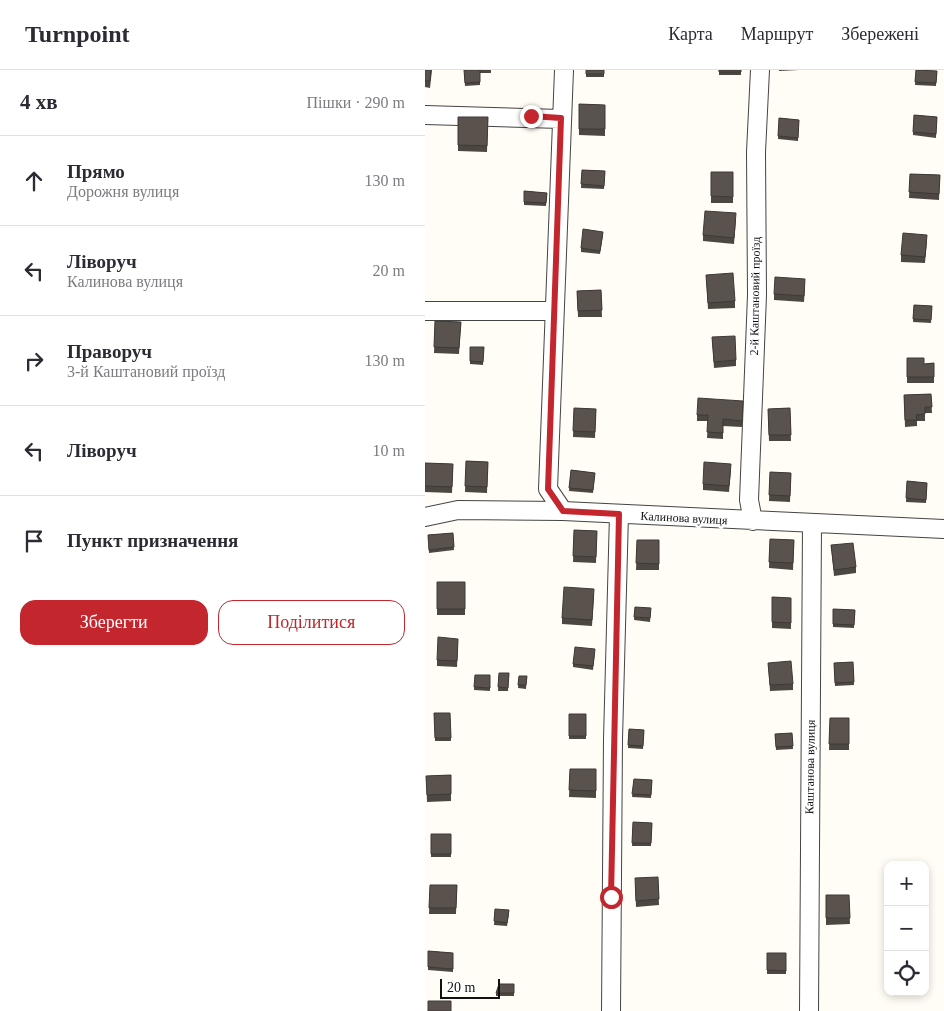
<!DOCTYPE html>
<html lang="uk">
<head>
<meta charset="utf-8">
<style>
	body { margin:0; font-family:"Times New Roman",serif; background:#f7f7f7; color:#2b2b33 }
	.controls { position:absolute; right:15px; bottom:15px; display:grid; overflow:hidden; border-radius:10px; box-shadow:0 2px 8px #0003 }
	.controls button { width:45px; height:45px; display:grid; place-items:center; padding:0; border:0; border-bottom:1px solid #e1e1e2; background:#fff; color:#2b2b33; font:25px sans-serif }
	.scale { position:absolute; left:15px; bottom:12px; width:60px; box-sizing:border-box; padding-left:5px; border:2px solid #111; border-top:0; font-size:14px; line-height:18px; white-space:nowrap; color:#111; -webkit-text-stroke:4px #fff; paint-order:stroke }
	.stop { position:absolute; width:15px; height:15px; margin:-11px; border:4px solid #c4262e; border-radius:50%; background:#fff }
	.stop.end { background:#c4262e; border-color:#fff; box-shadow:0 1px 5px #0008 }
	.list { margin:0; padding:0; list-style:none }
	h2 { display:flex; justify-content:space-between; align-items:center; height:65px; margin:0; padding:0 20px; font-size:21px }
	h2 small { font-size:16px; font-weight:400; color:#7c7c81 }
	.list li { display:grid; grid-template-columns:32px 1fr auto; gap:15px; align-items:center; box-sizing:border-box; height:90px; padding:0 20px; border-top:1px solid #e1e1e2 }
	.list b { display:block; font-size:19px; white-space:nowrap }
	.list p { margin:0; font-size:16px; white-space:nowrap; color:#7c7c81 }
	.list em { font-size:16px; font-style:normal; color:#7c7c81 }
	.actions { display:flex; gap:10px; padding:15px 20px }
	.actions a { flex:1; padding:11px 0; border:1px solid #c4262e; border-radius:15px; text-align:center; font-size:18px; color:#c4262e }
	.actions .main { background:#c4262e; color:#fff }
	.icon { flex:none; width:28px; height:28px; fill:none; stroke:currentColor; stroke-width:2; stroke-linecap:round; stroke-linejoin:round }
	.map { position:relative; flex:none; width:519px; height:941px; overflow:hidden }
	header { display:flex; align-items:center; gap:30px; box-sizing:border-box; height:70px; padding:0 25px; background:#fff; border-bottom:1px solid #e1e1e2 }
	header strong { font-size:24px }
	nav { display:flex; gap:28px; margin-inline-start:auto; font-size:18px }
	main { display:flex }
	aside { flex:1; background:#fff }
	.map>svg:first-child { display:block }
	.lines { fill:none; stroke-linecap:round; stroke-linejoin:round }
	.street-casing { stroke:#444; stroke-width:20 }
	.street { stroke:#fff; stroke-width:18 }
	.wall { fill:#4d4742 }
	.building { fill:#5a524d; stroke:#3f3936 }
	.route { stroke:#c4262e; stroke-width:6 }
	.labels { text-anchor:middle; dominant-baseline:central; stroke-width:5; stroke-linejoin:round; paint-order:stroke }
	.street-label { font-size:12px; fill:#111; stroke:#fff }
</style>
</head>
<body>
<header>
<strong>Turnpoint</strong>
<nav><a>Карта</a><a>Маршрут</a><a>Збережені</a></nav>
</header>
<main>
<aside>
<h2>4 хв<small>Пішки · 290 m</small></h2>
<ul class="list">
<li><svg class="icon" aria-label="ahead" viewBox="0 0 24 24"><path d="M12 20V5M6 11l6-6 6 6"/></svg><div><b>Прямо</b><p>Дорожня вулиця</p></div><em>130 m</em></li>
<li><svg class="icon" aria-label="left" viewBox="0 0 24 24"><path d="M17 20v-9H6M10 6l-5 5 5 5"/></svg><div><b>Ліворуч</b><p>Калинова вулиця</p></div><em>20 m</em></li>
<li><svg class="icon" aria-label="right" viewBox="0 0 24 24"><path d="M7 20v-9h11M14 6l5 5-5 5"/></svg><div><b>Праворуч</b><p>3-й Каштановий проїзд</p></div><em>130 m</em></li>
<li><svg class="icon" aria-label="left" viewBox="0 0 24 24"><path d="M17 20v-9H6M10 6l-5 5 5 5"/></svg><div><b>Ліворуч</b></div><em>10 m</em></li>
<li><svg class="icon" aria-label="arrive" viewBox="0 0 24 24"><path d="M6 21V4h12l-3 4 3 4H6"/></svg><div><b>Пункт призначення</b></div></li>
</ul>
<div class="actions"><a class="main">Зберегти</a><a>Поділитися</a></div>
</aside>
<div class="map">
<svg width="519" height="941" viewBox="0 0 519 941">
	<rect width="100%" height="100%" fill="#fffdf5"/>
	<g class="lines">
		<g class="street-casing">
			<path id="street" d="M0,45L136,49
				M0,241H128
				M138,441L123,419L139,0
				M0,447L33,440L138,441L519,459
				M328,451L324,430L332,225L331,82L335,0
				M186,941L188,669L194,444
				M384,941L387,454"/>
		</g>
		<use href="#street" class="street"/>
	</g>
	<path class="wall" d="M0,0H7L5,18L0,17Z
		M39,0H66V3H55V15L40,16Z
		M161,0H179V7H161Z
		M294,0H316V5H294Z
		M354,0H374L354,1Z
		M491,0L512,1L511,16L490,15Z
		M154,34L180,35V66L154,65Z
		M489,45L512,47L511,68L488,65Z
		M33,47H63L62,82L33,81Z
		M354,48L374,50L373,71L353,69Z
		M157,100L180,101L179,119L156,118Z
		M286,102H308V133H286Z
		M485,104L515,105L514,130L484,128Z
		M99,121L122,123L121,136L99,135Z
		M311,149L309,174L278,171V165Z
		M178,165L175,184L156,182V178Z
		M502,171L500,193L476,192V185Z
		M281,205L310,231V238L283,239Z
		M380,216L379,232L349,230V224Z
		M176,220L177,247H153L152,221Z
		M489,235L507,236L506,253L488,252Z
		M10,251L36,252L34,284L9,283Z
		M287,267L311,290V296L289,298Z
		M45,277H59L58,295L45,294Z
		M482,288L499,294L509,293V313H482Z
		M506,324L507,343H500V351H492V356L480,357L479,325Z
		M318,337L317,357L298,356V369L282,368L283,351H272V345Z
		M149,338L171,339L170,368L148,367Z
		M365,338L366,371H344L343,339Z
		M41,391L63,392L62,423L40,422Z
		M0,393L28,394L27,423L0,422Z
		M146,400L170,403L168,423L144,421Z
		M306,400L304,422L278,420V414Z
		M345,402L366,403L365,432L344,431Z
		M482,411L502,413L501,433L481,432Z
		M149,460L172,461L171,493L148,492Z
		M28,463L29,480L4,483L3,465Z
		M345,469L369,470L368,500L344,498Z
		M212,470H234V500H211Z
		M406,475L431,497V503L409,506Z
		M12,512H40V545H12Z
		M169,525L167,556L137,554V548Z
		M347,527L366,528V559L347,558Z
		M210,537L226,541L225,552L209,550Z
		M408,539L430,540L429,558L408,557Z
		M33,575L32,597L12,596V590Z
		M170,582L168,600L148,597V594Z
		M428,592L429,615L410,616L409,593Z
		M343,593L368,614V620L345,621Z
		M74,603H84L83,621H73Z
		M50,605H65V621L49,620Z
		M94,606H102L101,619L93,618Z
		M9,643H25L26,671H10Z
		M144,644H161V669H144Z
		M405,648H424V680H404Z
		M204,659L219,660L218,679L203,678Z
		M367,663L368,679L351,680L350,664Z
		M145,699H171V728L144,727Z
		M26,705V731L2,732L1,706Z
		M209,709L227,710L226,728L207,727Z
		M208,752L227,753L226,776H207Z
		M6,764H26V787H6Z
		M233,807L234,835L211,837L210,815Z
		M5,815H32L31,844H4Z
		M401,825H424L425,854L401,855Z
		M70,839L84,844L82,856L69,855Z
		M3,881L28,883V902L3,900Z
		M342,883H361V904H342Z
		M89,914V926H71V923Z"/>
	<path class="building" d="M0,0H6L5,11H0Z
		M39,0H55V12L40,13Z
		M161,0H179V4H161Z
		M294,0H316V2H294Z
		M491,0L512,1L511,13L490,12Z
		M154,34L180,35V59H154Z
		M489,45L512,47L511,64L488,62Z
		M33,47H63L62,76L33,75Z
		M354,48L374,50L373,68L353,66Z
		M157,100L180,101L179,116L156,114Z
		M286,102H308V127L286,126Z
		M485,104L515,105L514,124L484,122Z
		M99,121L122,123L121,133L99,132Z
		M280,141L311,143L309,168L278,165Z
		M158,159L178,162L175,181L156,178Z
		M478,163L502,165L500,187L476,185Z
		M308,203L310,231L283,233L281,205Z
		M350,207L380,209L379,226L349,224Z
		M176,220L177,240L153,241L152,221Z
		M489,235L507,236L506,250L488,249Z
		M10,251L36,252L34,278L9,277Z
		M310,266L311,290L289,292L287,267Z
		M45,277H59L58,292L45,291Z
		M482,288H499V294L509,293V307H482Z
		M506,324L507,337H500V344L491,345L492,350H480L479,325Z
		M273,328L318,331L317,351L298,349V363L282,362L283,345H272Z
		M149,338L171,339L170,362L148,361Z
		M365,338L366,365H344L343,339Z
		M41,391L63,392L62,417L40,416Z
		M279,392L306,394L304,416L278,414Z
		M0,393L28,394L27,417L0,416Z
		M146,400L170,403L168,420L144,418Z
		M345,402L366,403L365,426L344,425Z
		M482,411L502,413L501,430L481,428Z
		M149,460L172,461L171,487L148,486Z
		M28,463L29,477L4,480L3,465Z
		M345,469L369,470L368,493L344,492Z
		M212,470H234V494L211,493Z
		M428,473L431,497L409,500L406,475Z
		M12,512H40V539H12Z
		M139,517L169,519L167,550L137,548Z
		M347,527L366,528V553L347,552Z
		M210,537L226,538L225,548L209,547Z
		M408,539L430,540L429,555L408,554Z
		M13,567L33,569L32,591L12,590Z
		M150,577L170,579L168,596L148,594Z
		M366,591L368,614L345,615L343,593Z
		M428,592L429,612L410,613L409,593Z
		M74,603H84L83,618L73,617Z
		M50,605H65V618L49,617Z
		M94,606H102L101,615H93Z
		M9,643H25L26,668H10Z
		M144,644H161V666H144Z
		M405,648H424V674H404Z
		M204,659L219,660L218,676L203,675Z
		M367,663L368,676L351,677L350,664Z
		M145,699H171V721L144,720Z
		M26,705V724L2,725L1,706Z
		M209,709L227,710L226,725L207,724Z
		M208,752L227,753L226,773H207Z
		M6,764H26V784H6Z
		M233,807L234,829L211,831L210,808Z
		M5,815H32L31,838H4Z
		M401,825H424L425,848H401Z
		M70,839L84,840L82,853L69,851Z
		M3,881L28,883V899L3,897Z
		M342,883H361V901L342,900Z
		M74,914H89V923H71Z
		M3,931H26V941H3Z"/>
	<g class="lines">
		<path class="route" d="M106,46L136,48L123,419L138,441L194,444L186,827"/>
	</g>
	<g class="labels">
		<g class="street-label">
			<text transform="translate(330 226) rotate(-89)">2-й Каштановий проїзд</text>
			<text transform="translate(259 448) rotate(3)">Калинова вулиця</text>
			<text transform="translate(385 697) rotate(-89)">Каштанова вулиця</text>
		</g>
	</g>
</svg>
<div class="controls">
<button>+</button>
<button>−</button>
<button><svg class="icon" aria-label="locate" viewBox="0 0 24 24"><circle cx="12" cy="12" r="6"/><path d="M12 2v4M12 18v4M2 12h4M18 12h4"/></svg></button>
</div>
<div class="scale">20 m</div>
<div class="stop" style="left:186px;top:827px"></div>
<div class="stop end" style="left:106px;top:46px"></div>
</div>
</main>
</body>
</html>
